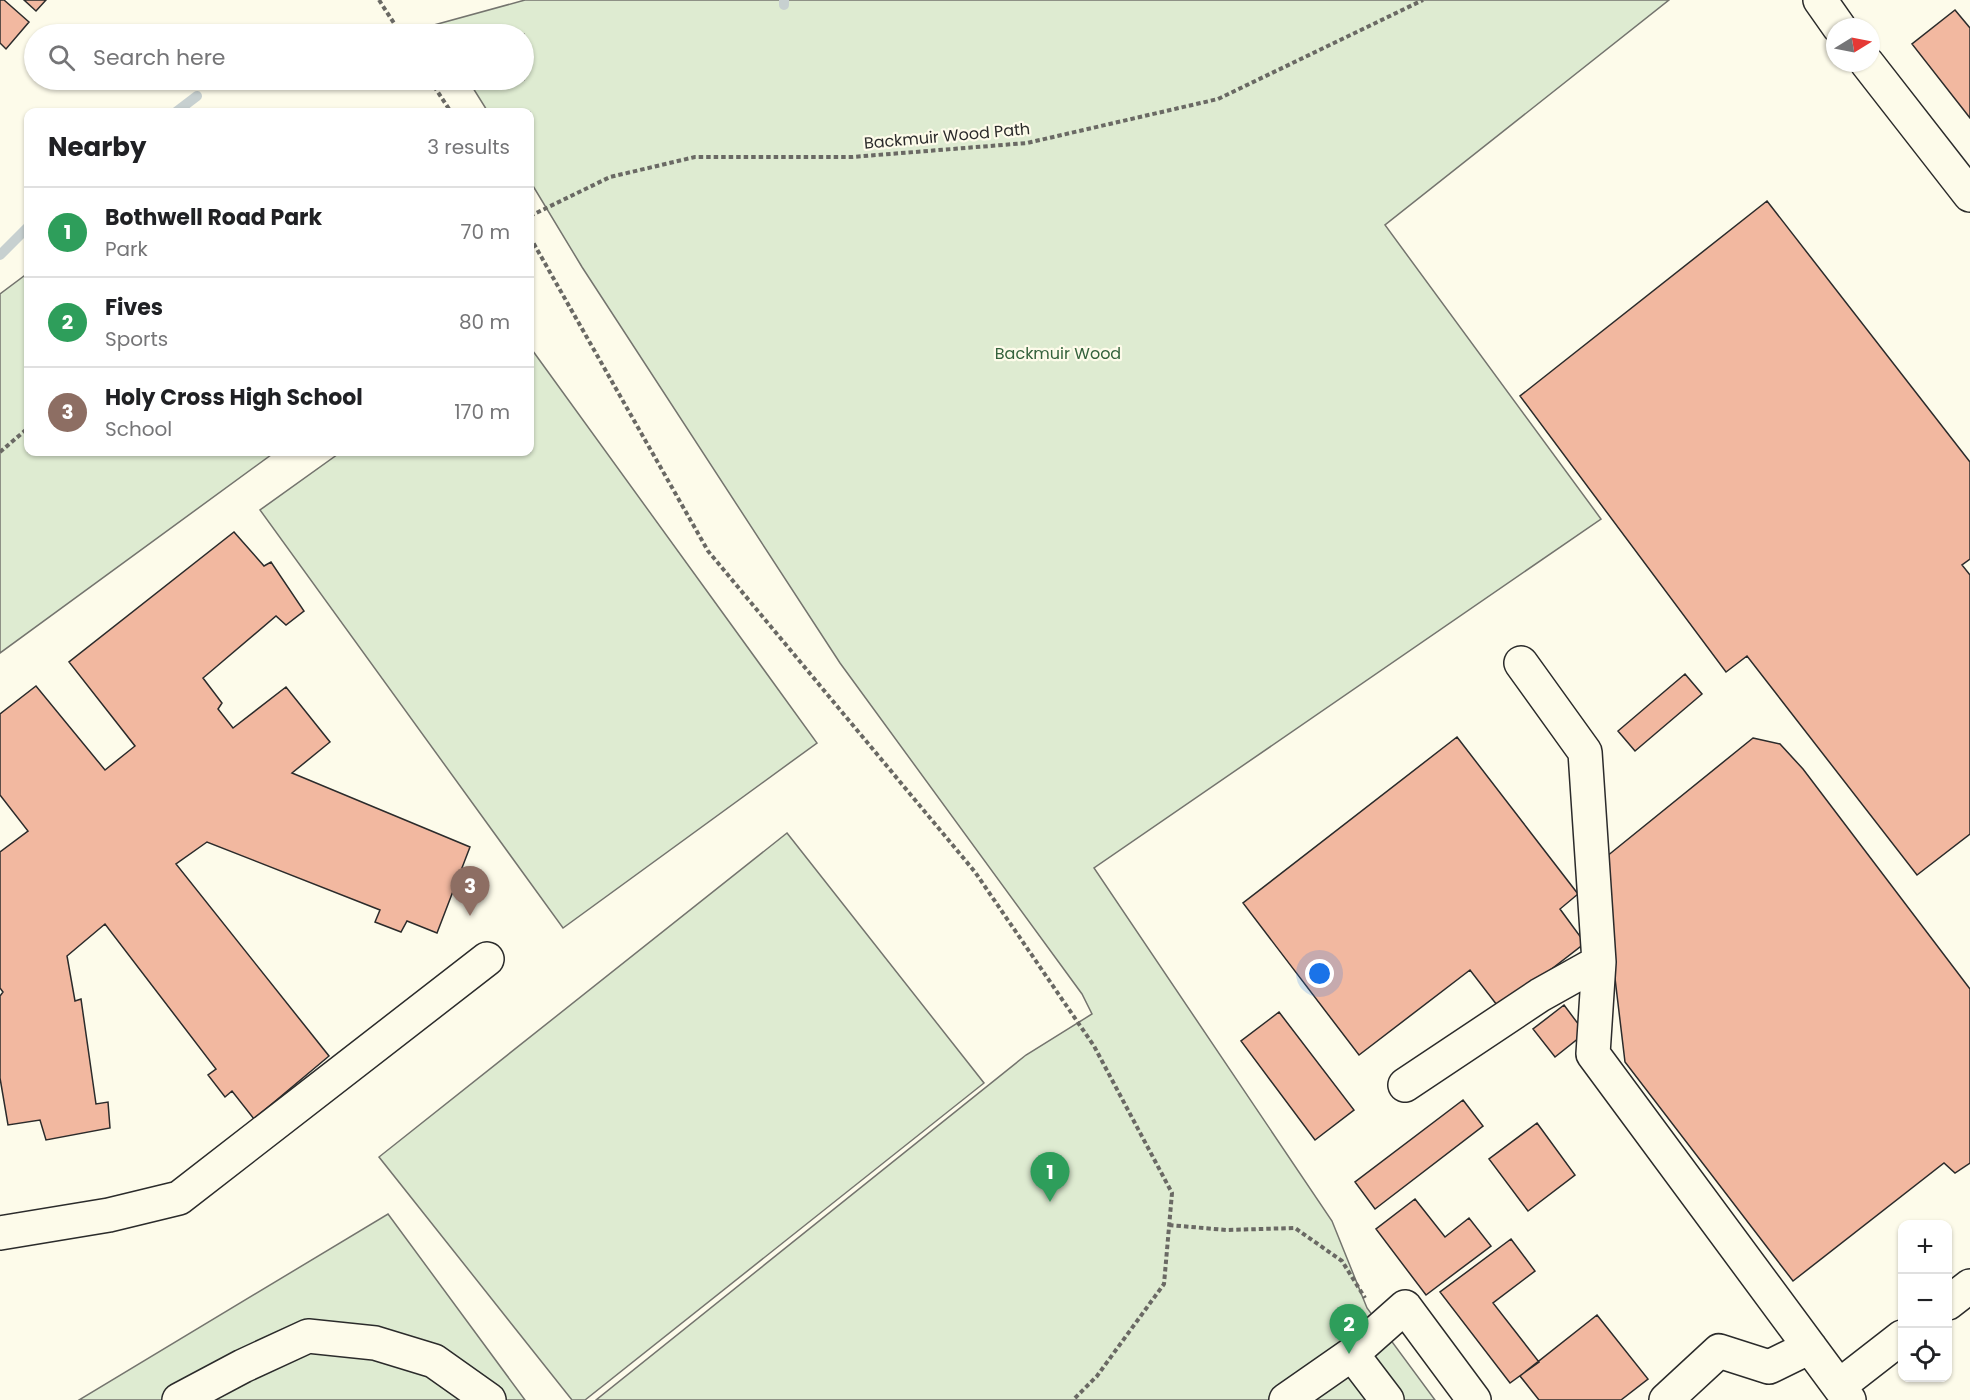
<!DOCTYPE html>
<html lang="en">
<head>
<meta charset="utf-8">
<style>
	body { margin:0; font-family:Poppins,sans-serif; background:#f2f2f2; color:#202124 }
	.controls { position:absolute; right:18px; bottom:18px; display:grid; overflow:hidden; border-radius:12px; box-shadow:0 2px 4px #0004 }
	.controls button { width:54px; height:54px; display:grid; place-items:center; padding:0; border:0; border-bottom:2px solid #e0e0e0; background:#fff; color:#202124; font:30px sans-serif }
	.compass { position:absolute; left:1826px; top:18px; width:54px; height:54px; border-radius:50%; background:#fff; box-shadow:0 2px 4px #0004; rotate:80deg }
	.you { position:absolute; left:1320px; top:974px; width:21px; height:21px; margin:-15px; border:4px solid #fff; border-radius:50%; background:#1a73e8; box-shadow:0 0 0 9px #1a73e833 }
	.badge { display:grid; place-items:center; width:39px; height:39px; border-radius:50%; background:#c62828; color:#fff; font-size:20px; font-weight:700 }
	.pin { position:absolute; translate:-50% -50px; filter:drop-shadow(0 2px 3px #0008) }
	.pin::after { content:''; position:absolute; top:32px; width:21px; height:18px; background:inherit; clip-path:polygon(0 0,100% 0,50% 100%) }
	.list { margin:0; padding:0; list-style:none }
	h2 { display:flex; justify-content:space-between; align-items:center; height:78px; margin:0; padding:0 24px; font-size:26px }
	h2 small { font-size:20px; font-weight:400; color:#757577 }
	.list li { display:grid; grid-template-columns:39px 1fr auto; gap:18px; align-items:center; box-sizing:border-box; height:90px; padding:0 24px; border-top:2px solid #e0e0e0 }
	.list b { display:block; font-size:22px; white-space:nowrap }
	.list p { margin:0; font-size:20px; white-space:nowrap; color:#757577 }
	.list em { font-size:20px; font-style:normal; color:#757577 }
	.icon { flex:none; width:33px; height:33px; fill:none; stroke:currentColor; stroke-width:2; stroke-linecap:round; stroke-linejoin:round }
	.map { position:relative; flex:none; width:1970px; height:1400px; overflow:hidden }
	.search { position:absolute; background:#fff; box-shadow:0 2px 4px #0004; left:24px; top:24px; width:510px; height:66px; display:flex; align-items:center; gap:15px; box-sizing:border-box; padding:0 21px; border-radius:33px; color:#757577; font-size:22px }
	.panel { position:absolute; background:#fff; box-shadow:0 2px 4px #0004; left:24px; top:108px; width:510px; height:348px; border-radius:12px }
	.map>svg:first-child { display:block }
	.green { fill:#deebd1; stroke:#74746e; stroke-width:1.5 }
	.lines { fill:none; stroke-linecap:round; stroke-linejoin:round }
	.stream { stroke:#c7d0d0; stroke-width:10 }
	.building { fill:#f2b8a0; stroke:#2b2b2b; stroke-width:1.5 }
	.minor-casing { stroke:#2b2b2b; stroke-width:36 }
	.path { stroke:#6a6964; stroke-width:4; stroke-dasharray:4.5 3; stroke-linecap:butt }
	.minor { stroke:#fdfbea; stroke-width:33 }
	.labels { text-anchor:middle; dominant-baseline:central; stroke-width:4.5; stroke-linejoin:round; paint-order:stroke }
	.street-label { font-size:16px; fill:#2b2b2b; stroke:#fdfbea }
	.park-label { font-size:16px; fill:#34623c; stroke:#fdfbea }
</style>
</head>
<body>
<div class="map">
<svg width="1970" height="1400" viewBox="0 0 1970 1400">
	<rect width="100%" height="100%" fill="#fdfbea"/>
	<path class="green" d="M525,0H1669L1385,225L1601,519L1094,868L1332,1221L1367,1308L1435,1400H596L1026,1055L1092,1014L1082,994L840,663L582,267L530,181V112H488L468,80H524V34H440L434,25Z
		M28,273V452H275L0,653V294Z
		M530,347L817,743L563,928L260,510L341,452H530Z
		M787,833L984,1083L585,1400H572L379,1157Z
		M388,1214L525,1400H79Z"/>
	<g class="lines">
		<path class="stream" d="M784,5V0
			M176,112L197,96
			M0,255L28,227"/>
	</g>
	<path class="building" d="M0,0H4L29,22L6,49L0,43Z
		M24,0H46L36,11Z
		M1955,10L1970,28V118L1912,44Z
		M1767,201L1970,462V559L1962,565L1970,575V834L1917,875L1747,656L1726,672L1520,396Z
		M234,532L264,566L271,562L304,611L286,625L276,616L203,678L222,703L218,709L233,728L286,687L330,742L292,773L470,847L437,933L407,921L401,932L375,922L380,910L207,842L176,864L329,1056L254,1119L232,1091L225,1097L208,1075L216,1069L105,924L67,956L75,1001L81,999L96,1104L108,1102L110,1128L46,1140L40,1120L8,1125L0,1078V996L3,992L0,988V852L28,831L0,795V714L36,686L105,770L135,746L69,662Z
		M1685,674L1702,694L1635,751L1618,731Z
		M1457,737L1578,894L1560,909L1585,943L1500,1009L1470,970L1359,1055L1243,903Z
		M1753,738L1780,744L1803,769L1970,989V1163L1955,1173L1944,1163L1793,1281L1625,1062L1601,861Z
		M1564,1005L1585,1033L1555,1057L1533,1029Z
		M1279,1012L1354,1110L1315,1140L1241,1041Z
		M1463,1100L1483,1126L1375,1209L1355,1182Z
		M1537,1123L1575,1175L1528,1211L1489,1159Z
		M1415,1199L1445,1237L1469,1218L1491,1246L1426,1295L1376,1229Z
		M1511,1239L1535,1271L1493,1303L1539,1362L1510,1383L1440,1292Z
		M1597,1315L1648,1379L1621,1400H1539L1520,1376Z"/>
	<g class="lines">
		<g class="minor-casing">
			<path id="minor" d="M1820,0L1839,27
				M1867,63L1970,195
				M1521,663L1585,752L1599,962L1593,1054L1849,1400
				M1405,1085L1540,995L1599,962
				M0,1233L109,1215L179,1198L487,959
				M1948,1303L1970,1286
				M1352,1354L1405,1307L1474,1400
				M1839,1386L1902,1337
				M179,1400L243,1366L308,1336L375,1343L434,1361L489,1400
				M1286,1400L1352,1354L1387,1400
				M1666,1400L1719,1351L1769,1367L1810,1347"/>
		</g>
		<path class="path" d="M379,0L401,34
			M430,80L451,112
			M530,216L610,177L695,157H852L1027,143L1218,99L1423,0
			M530,237L708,551L975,872L1094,1046L1172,1193L1164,1284L1097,1376L1073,1400
			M0,452L28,428
			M1169,1225L1226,1230L1295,1228L1342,1261L1365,1298"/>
		<use href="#minor" class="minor"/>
	</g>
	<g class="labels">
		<g class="street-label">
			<text transform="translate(947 136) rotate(-5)">Backmuir Wood Path</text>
		</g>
		<g class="park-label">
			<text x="1058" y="353">Backmuir Wood</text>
		</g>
	</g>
</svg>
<div class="controls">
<button>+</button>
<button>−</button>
<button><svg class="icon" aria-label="locate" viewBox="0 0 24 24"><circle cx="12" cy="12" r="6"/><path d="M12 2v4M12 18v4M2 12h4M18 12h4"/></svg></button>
</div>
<svg class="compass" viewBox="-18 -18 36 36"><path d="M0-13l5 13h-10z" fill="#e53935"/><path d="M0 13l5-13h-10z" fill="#757577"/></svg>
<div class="you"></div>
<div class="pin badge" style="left:1050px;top:1202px;background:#2e9e5b">1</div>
<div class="pin badge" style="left:1349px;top:1354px;background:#2e9e5b">2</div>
<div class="pin badge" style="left:470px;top:916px;background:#8d6e63">3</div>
<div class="search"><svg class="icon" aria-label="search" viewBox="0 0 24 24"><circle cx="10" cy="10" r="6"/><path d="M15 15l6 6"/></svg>Search here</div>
<section class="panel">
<h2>Nearby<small>3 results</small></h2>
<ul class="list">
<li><span class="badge" style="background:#2e9e5b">1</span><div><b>Bothwell Road Park</b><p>Park</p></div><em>70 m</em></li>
<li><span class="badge" style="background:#2e9e5b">2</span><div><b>Fives</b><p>Sports</p></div><em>80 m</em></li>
<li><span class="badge" style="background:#8d6e63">3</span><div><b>Holy Cross High School</b><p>School</p></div><em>170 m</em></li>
</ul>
</section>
</div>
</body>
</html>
